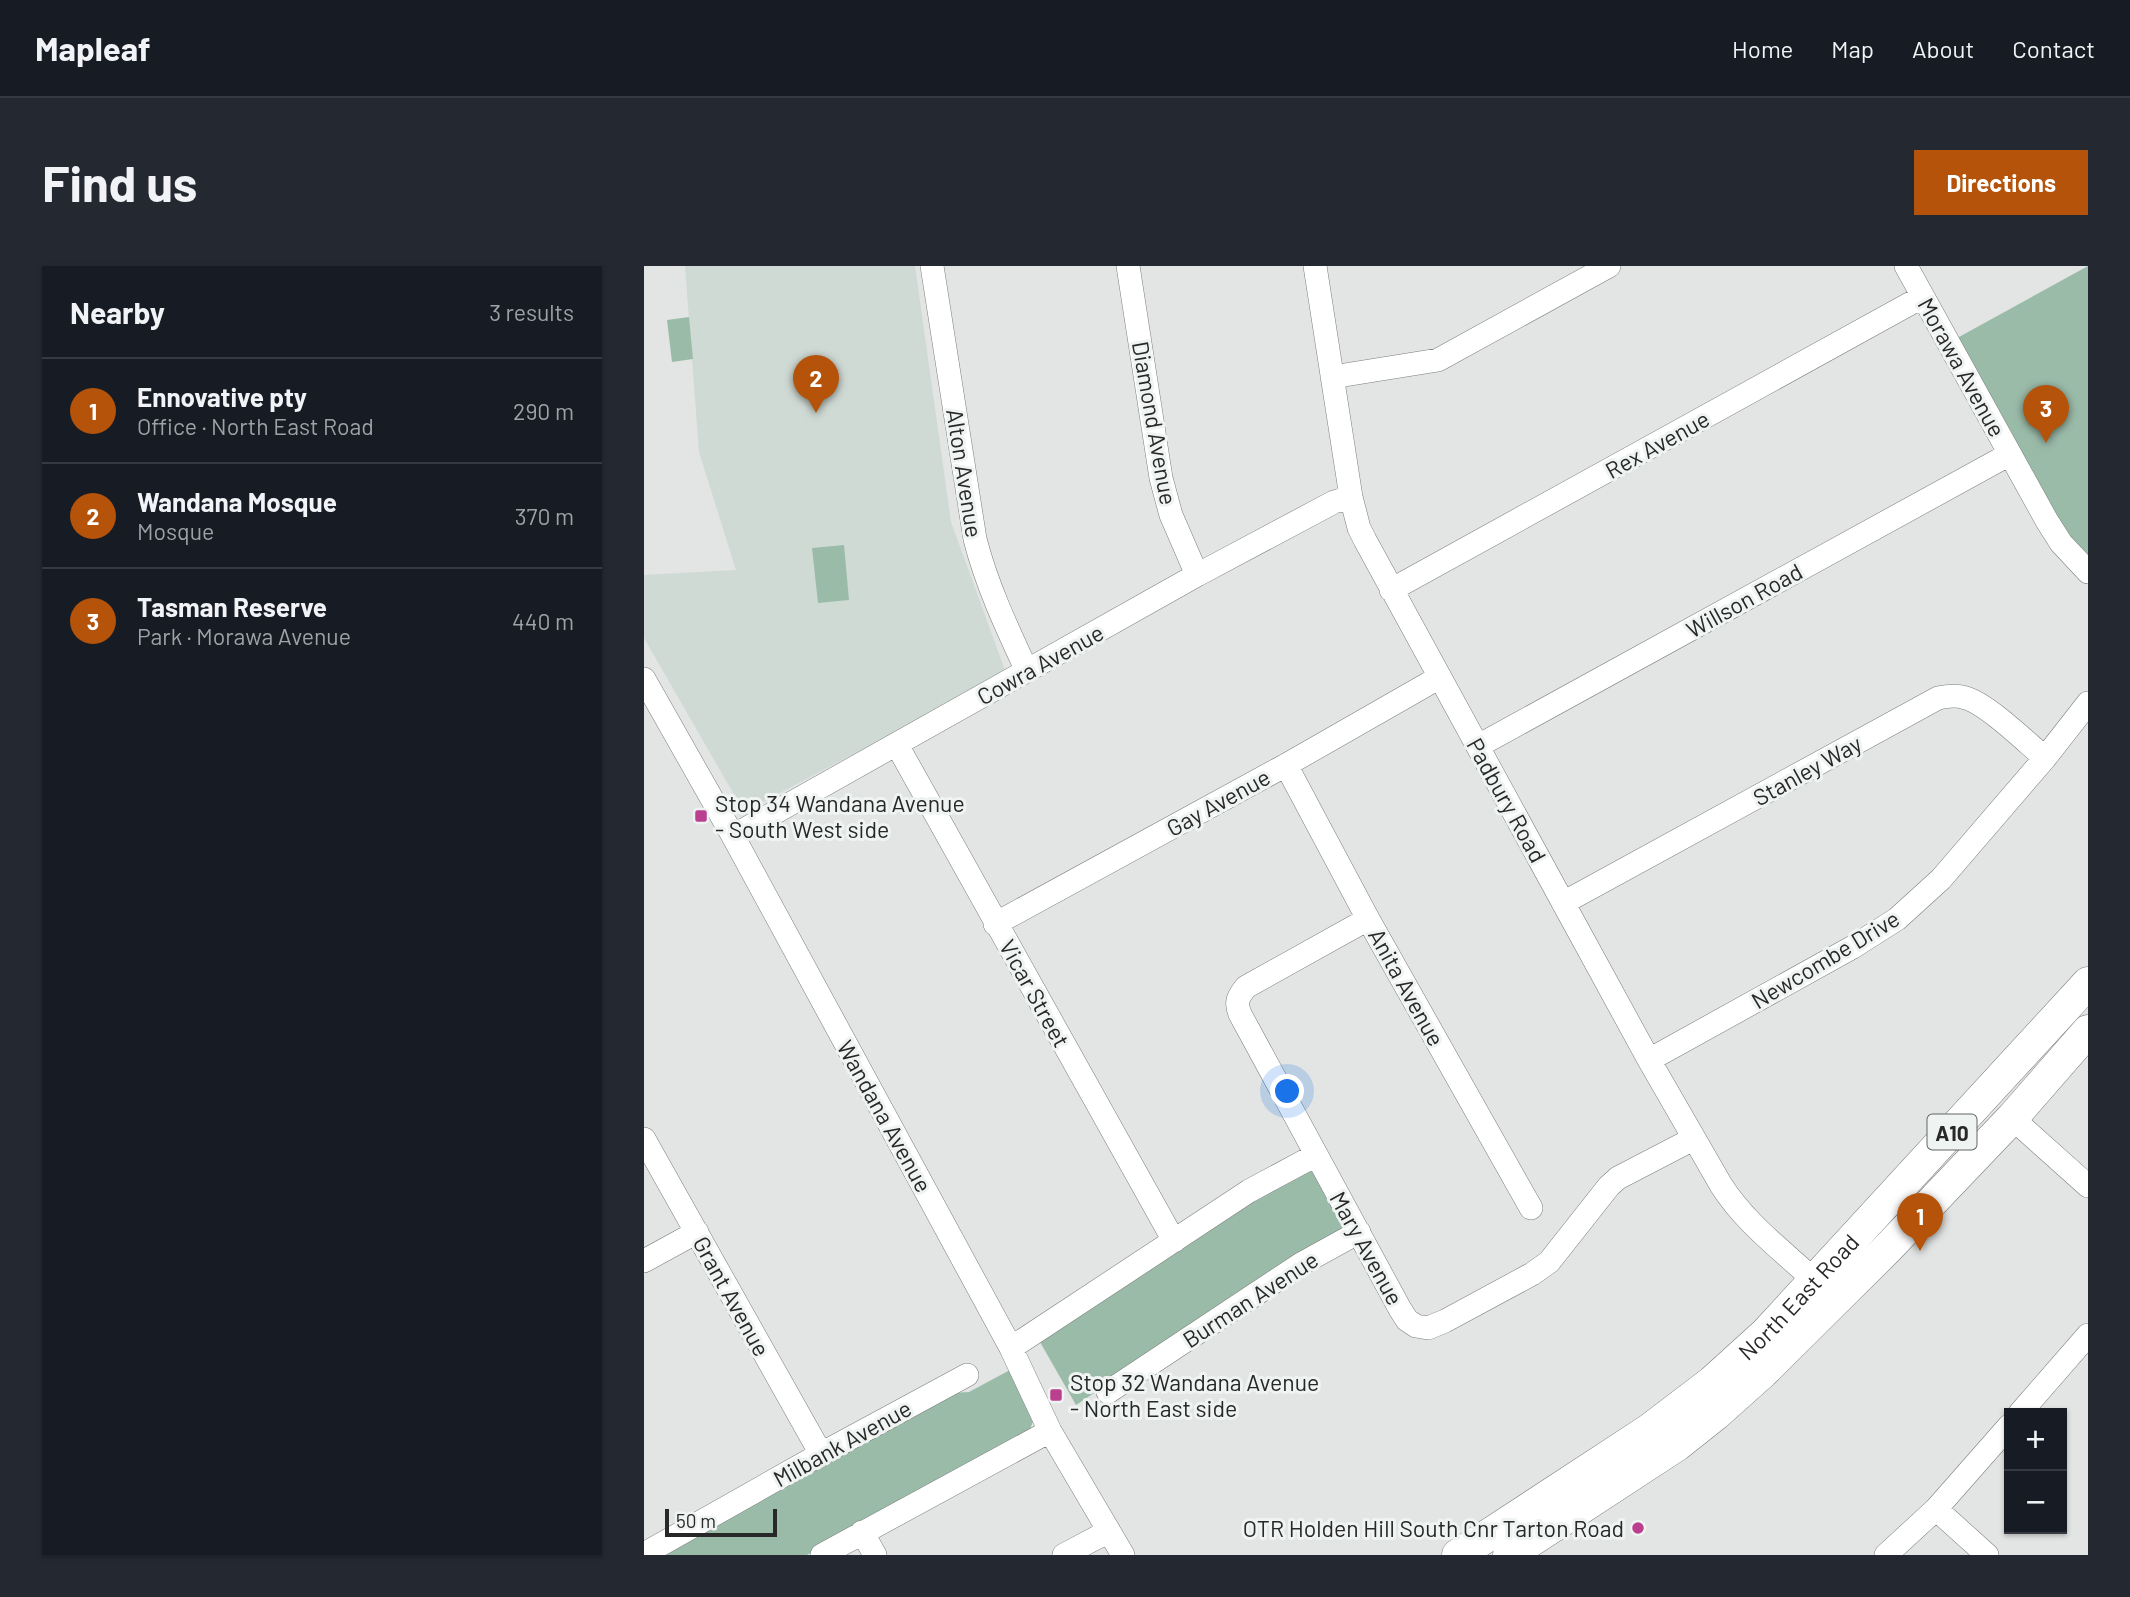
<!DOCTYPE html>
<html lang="en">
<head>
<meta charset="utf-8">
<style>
	body { margin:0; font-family:Barlow,sans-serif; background:#242831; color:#f1f3f6 }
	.controls { position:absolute; right:21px; bottom:21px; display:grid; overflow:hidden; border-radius:0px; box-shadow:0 2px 5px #0004 }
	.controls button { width:63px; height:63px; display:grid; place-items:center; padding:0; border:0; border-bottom:2px solid #363941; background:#171b24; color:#f1f3f6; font:35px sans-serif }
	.scale { position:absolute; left:21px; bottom:18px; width:112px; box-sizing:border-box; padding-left:7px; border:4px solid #272827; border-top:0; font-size:19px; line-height:24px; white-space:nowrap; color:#272827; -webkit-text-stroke:5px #eff3f1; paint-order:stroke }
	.you { position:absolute; left:644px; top:826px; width:24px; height:24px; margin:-18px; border:5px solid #fff; border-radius:50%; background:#1a73e8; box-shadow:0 0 0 10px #1a73e833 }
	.badge { display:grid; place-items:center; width:46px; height:46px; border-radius:50%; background:#b45309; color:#fff; font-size:23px; font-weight:700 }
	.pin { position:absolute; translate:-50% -58px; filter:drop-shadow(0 2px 4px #0008) }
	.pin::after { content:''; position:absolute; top:37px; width:24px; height:21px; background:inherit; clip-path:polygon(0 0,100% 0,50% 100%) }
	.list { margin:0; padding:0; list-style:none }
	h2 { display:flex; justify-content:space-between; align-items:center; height:91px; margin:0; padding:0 28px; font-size:30px }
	h2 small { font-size:23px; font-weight:400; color:#9ea1a6 }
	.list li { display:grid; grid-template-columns:46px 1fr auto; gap:21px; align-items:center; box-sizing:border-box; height:105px; padding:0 28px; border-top:2px solid #363941 }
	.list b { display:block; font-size:26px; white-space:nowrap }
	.list p { margin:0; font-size:23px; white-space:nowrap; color:#9ea1a6 }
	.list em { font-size:23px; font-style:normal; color:#9ea1a6 }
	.map { position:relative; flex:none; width:1444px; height:1289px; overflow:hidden; border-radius:0px }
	header { display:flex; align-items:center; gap:42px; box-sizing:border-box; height:98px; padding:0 35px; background:#171b24; border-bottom:2px solid #363941 }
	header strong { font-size:33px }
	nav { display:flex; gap:38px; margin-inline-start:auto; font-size:24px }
	.intro { display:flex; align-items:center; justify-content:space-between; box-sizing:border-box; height:168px; padding:0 42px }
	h1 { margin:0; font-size:49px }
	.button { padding:18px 32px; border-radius:0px; background:#b45309; color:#fff; font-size:24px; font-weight:700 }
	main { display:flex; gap:42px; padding:0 42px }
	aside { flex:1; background:#171b24; border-radius:0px; box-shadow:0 2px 5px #0004 }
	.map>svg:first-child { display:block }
	.built { fill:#d0dad4 }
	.green { fill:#9bbba9 }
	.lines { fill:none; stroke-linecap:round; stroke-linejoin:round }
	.minor-casing { stroke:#7a7e7c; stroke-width:24 }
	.highway-casing { stroke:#7a7e7c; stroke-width:33 }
	.minor { stroke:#fff; stroke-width:23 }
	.highway { stroke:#fff; stroke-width:32 }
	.poi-dot { fill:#bb3f8f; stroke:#eff3f1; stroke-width:2.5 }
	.labels { text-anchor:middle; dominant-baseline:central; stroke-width:6; stroke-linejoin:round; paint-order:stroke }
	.shield { fill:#eff3f1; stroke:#636564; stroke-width:2 }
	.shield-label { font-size:21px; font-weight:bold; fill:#272827 }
	.street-label { font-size:23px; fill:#272827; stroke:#eff3f1 }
	.poi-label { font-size:23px; fill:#272827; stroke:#eff3f1; text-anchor:start }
</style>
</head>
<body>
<header>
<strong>Mapleaf</strong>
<nav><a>Home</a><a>Map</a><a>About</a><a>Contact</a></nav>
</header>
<div class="intro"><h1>Find us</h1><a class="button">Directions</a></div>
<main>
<aside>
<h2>Nearby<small>3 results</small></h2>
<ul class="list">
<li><span class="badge">1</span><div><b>Ennovative pty</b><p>Office · North East Road</p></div><em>290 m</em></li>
<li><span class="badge">2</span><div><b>Wandana Mosque</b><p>Mosque</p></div><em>370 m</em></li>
<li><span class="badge">3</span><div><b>Tasman Reserve</b><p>Park · Morawa Avenue</p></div><em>440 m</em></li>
</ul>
</aside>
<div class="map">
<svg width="1444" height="1289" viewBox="0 0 1444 1289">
	<rect width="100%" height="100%" fill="#e2e5e3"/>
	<path class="built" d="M41,0H271L307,256L362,407L100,546L0,372V309L92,304L55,186Z"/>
	<path class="green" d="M1444,0V297L1417,277L1304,77Z
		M45,51L49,93L28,96L23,54Z
		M200,279L205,334L174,337L168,282Z
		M670,903L701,961L432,1139L396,1076L609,936Z
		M366,1104L391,1150L385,1166L163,1289H14L307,1127L325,1126Z"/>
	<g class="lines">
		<g class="minor-casing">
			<path id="minor" d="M288,0L331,273C343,320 363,362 383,405
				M484,0L517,212L527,249L553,309
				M671,0L707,231L715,262L721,274L1005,794L1077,919C1101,957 1139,985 1171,1015
				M1262,0L1403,255L1417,277L1444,306
				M688,111L794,94L965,0
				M747,324L1278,31
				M0,413L89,570L367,1082L406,1165L479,1289
				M253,479L530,975
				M834,480L1366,188
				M642,499L724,653L887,942
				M89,570L553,309L690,236L707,231
				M919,637L1294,432C1303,430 1313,429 1322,432C1343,438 1382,476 1401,492
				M724,653L602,721C594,731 591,736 596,748L756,1043L763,1054L772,1060L784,1062L801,1055L888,1008L905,996L965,920L974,912L1049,873
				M351,658L642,499L796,411
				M1005,794L1209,681L1253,653L1297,613L1401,492L1444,437
				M1368,852L1444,920
				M0,873L177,1188
				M0,995L53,966
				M367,1082L605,925L672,889
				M464,1126L657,998L715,966
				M1376,1147L1444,1069
				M1292,1243L1343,1289
				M218,1266L231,1289
				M0,1288L177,1188L323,1109
				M178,1289L406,1165
				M420,1289L465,1265
				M1242,1289L1292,1243L1365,1160"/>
		</g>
		<g class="highway-casing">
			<g id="highway">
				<path id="s1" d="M814,1289L1005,1164L1068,1116L1122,1067L1444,717"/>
				<path d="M865,1289L1033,1179L1072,1148L1119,1106L1243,983L1368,852L1444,765"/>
			</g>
		</g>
		<use href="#minor" class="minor"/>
		<use href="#highway" class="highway"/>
	</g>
	<g class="poi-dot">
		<rect x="50" y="543" width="14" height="14" rx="3.5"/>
		<rect x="405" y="1122" width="14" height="14" rx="3.5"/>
		<circle cx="994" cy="1262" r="7"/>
	</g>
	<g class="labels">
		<rect class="shield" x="1283.5" y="848.5" width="49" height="35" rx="5"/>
		<g class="shield-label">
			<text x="1308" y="866">A10</text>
		</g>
		<g class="street-label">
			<text transform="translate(1318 101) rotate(61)">Morawa Avenue</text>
			<text transform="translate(511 157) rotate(80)">Diamond Avenue</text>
			<text transform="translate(1013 178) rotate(-29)">Rex Avenue</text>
			<text transform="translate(321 207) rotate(81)">Alton Avenue</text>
			<text transform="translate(1100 334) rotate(-29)">Willson Road</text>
			<text transform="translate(396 398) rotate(-29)">Cowra Avenue</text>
			<text transform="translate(1163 504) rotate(-29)">Stanley Way</text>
			<text transform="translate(863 534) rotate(61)">Padbury Road</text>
			<text transform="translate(574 536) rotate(-29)">Gay Avenue</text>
			<text transform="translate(1181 693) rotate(-31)">Newcombe Drive</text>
			<text transform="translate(763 721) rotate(61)">Anita Avenue</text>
			<text transform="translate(391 727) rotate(61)">Vicar Street</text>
			<text transform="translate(241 850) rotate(61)">Wandana Avenue</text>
			<text transform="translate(723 982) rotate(61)">Mary Avenue</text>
			<text transform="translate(88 1030) rotate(61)">Grant Avenue</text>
			<text stroke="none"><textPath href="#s1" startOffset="429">North East Road</textPath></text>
			<text transform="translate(606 1033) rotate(-33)">Burman Avenue</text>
			<text transform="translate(198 1177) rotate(-29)">Milbank Avenue</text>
		</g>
		<g class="poi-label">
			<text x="71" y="537">Stop 34 Wandana Avenue<tspan x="71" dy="26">- South West side</tspan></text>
			<text x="426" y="1116">Stop 32 Wandana Avenue<tspan x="426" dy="26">- North East side</tspan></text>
			<text x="980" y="1262" text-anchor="end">OTR Holden Hill South Cnr Tarton Road</text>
		</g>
	</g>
</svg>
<div class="controls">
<button>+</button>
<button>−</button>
</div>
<div class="scale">50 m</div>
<div class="you"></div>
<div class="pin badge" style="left:1276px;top:985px">1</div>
<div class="pin badge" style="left:172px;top:147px">2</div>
<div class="pin badge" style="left:1402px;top:177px">3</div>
</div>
</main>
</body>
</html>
